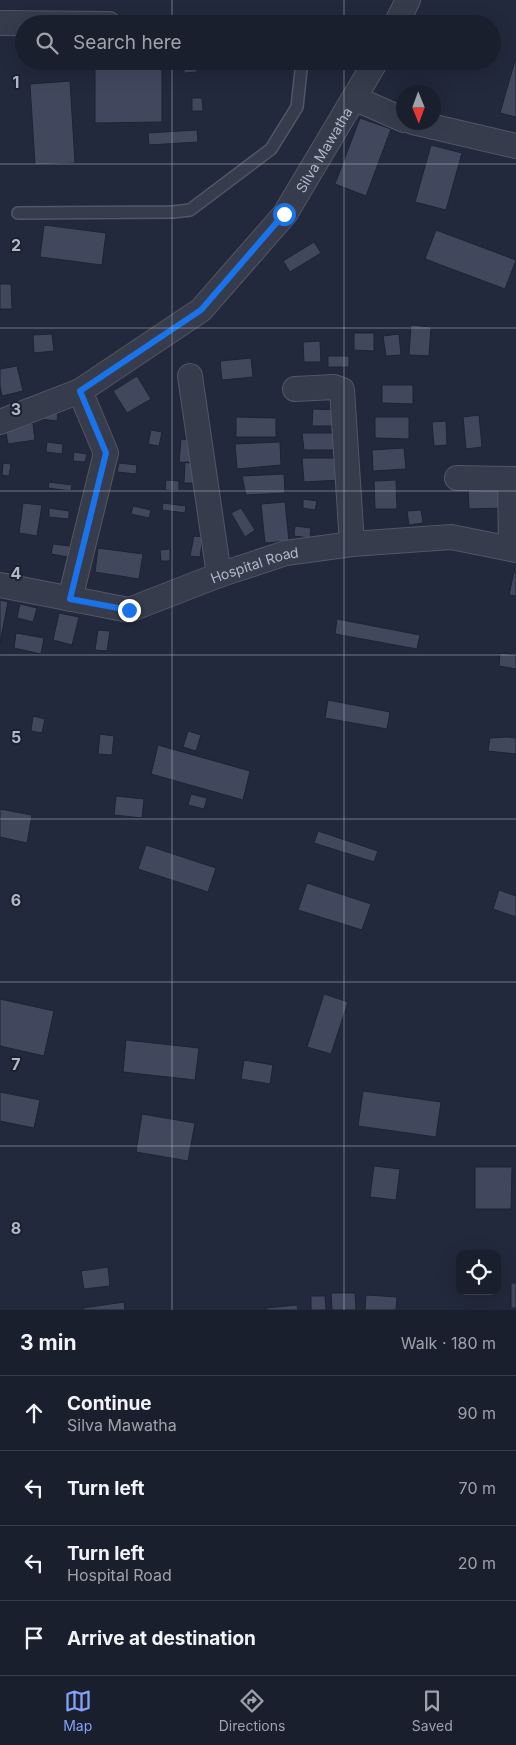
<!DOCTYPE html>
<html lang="en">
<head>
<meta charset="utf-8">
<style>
	body { margin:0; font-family:Inter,sans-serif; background:#272c39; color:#f1f3f6 }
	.controls { position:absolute; right:15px; bottom:15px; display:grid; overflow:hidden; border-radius:10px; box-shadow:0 5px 20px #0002 }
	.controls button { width:45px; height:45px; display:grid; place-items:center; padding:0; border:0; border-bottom:1px solid #383d49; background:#1a1f2d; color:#f1f3f6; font:25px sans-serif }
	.compass { position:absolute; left:396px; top:85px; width:45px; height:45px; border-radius:50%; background:#1a1f2d; box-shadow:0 5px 20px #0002; rotate:179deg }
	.stop { position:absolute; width:15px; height:15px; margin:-11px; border:4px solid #1a73e8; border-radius:50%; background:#fff }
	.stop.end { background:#1a73e8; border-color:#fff; box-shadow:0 1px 5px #0008 }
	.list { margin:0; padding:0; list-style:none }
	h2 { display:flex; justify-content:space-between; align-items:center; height:65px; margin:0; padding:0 20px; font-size:21px }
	h2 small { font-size:16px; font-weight:400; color:#9fa2aa }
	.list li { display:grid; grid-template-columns:32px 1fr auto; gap:15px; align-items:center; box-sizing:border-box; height:75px; padding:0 20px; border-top:1px solid #383d49 }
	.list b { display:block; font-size:19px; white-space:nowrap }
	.list p { margin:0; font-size:16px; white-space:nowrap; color:#9fa2aa }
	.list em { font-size:16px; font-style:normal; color:#9fa2aa }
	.icon { flex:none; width:28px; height:28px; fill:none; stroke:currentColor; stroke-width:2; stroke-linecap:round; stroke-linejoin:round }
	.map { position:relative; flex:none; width:516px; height:1310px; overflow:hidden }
	.search { position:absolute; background:#1a1f2d; box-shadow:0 5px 20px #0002; left:15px; right:15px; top:15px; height:55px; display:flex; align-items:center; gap:12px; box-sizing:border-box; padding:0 18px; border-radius:28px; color:#9fa2aa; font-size:19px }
	.sheet { height:365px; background:#1a1f2d }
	nav { display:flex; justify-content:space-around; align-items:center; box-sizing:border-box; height:70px; border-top:1px solid #383d49; background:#1a1f2d; font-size:14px; color:#9fa2aa }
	nav a { display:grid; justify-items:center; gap:2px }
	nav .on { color:#85a0f9 }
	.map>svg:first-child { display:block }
	.building { fill:#41485e; stroke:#1d2333 }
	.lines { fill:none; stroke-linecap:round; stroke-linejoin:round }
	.service-casing { stroke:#515767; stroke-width:14 }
	.minor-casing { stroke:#515767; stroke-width:26 }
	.service { stroke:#363c4c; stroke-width:11 }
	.minor { stroke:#363c4c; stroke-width:24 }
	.route { stroke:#1a73e8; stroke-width:6 }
	.grid { fill:none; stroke:#b1b7c7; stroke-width:1; stroke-opacity:0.55 }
	.labels { text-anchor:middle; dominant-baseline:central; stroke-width:4; stroke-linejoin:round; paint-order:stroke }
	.street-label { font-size:14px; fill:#b1b7c7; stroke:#1b2131 }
	.grid-label { font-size:16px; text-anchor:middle; font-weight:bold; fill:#b1b7c7; stroke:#1b2131; stroke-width:4; stroke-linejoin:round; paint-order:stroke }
</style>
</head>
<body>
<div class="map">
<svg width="516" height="1310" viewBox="0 0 516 1310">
	<rect width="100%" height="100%" fill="#22293c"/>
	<path class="building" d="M516,57V117L500,113Z
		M184,61H196L197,72L184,73Z
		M95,69H162V122L95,123Z
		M70,81L75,163L35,165L30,84Z
		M192,98H202L203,111H192Z
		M360,118L391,129L366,196L335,184Z
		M197,130L198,142L149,145L148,133Z
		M431,145L462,153L446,210L415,202Z
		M44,225L106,233L102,265L40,257Z
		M436,230L516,260L505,289L425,259Z
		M314,242L321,253L290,272L283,261Z
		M0,284H11L12,309H0Z
		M411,325L431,327L429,356L409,355Z
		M354,333H374V351L354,350Z
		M52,334L54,351L34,353L33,335Z
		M399,334L401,355L386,356L383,336Z
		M320,341L321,362H304L303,342Z
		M328,356H349V367H328Z
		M251,358L253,377L222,380L220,361Z
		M17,366L23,391L2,396L0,386V369Z
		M137,376L151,399L127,413L113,391Z
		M382,385H413V404L382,403Z
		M313,409L342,410V426H312Z
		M41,411L58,414L57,421L40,419Z
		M479,415L482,447L466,449L463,417Z
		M236,417L276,418V437H236Z
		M375,417H409V439L375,438Z
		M446,421L447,445L434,446L432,422Z
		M33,423L35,440L8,444L5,427Z
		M151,430L162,432L159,446L148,444Z
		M302,433H341L342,450H304Z
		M181,439L206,442L203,464L179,462Z
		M47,442L63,444L62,454L46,452Z
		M280,442L281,465L237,469L235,444Z
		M404,448L406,469L373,471L372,450Z
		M74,452L87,454L85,462L73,461Z
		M302,458H340L341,480L304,482Z
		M185,462H201L200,483H184Z
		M3,463L11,464L9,476L2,475Z
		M119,463L137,465L136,474L117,472Z
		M284,474L285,493L246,495L242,476Z
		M166,480L179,481V491L165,490Z
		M396,480L397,509H375L374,481Z
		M49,482L72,485L71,491L48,488Z
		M502,483L503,508L469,509L468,485Z
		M303,499L317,501L315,510L303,508Z
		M285,502L289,541L265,543L261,504Z
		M23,503L42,505L37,536L19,533Z
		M163,503L186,506L185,513L162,510Z
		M133,506L151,510L149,518L131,514Z
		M49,508L69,511V519L49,517Z
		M241,508L255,530L245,537L231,513Z
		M421,510L423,523L409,525L407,511Z
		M295,526L311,528L310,538L294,536Z
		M194,536L203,537L200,557L190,556Z
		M53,544L70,546L68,557L51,554Z
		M98,548L143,554L139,579L95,572Z
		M170,549V561H161L160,550Z
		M514,572H516V596L509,595Z
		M0,600L8,602L0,643Z
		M20,604L37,608L33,622L17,618Z
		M59,613L79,617L72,645L53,640Z
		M337,619L420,635L417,649L335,634Z
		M98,630L110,631L107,651L95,650Z
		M16,633L44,638L41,654L14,648Z
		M500,653L516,655V669L499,666Z
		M328,700L390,712L387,729L325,718Z
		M33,716L45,719L42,733L31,731Z
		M188,731L201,735L196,751L183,747Z
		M100,734L114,736L112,755L98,754Z
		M507,737L516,738V754L488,751L490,738Z
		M158,745L250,771L243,800L151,774Z
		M191,794L207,798L204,809L188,805Z
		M116,796L144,799L142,818L114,815Z
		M0,809L32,815L27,843L0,837Z
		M318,831L378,851L374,862L314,843Z
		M146,845L216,868L208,892L138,869Z
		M307,883L371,904L362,930L298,910Z
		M499,890L516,896V917L493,909Z
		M324,994L348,1002L331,1054L307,1047Z
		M0,999L54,1011L44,1056L0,1046Z
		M126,1040L199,1048L195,1080L123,1072Z
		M244,1060L273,1065L270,1084L241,1079Z
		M363,1091L441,1102L436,1137L358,1126Z
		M0,1092L40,1100L34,1128L0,1121Z
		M142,1114L195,1123L188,1161L136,1152Z
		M374,1166L400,1169L396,1200L370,1197Z
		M475,1167H512L511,1209H475Z
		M108,1267L110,1286L84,1289L81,1271Z
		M511,1283H516V1308H511Z
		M331,1293H355L356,1310H332Z
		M366,1295L397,1297L396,1310H365Z
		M311,1296H325L326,1310H311Z
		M124,1302L125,1310H84L83,1308Z
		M297,1305L298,1310H266V1308Z"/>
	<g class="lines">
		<g class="service-casing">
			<path id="service" d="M18,213L173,212L190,210L271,149L297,107L302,61"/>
		</g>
		<g class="minor-casing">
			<g id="minor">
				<path d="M0,23L109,24"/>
				<path d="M396,24L408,0"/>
				<path d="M354,98L404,120"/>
				<path d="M413,122L516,146"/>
				<path d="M190,376L219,575"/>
				<path d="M295,389L334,387L342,390L352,544"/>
				<path id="s1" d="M0,422L80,391L201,310L285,214L376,61"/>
				<path d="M457,478L516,479"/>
				<path d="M510,479L511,549"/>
				<path id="s2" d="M0,585L129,610L219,575L286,553L352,544L451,537L516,550"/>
				<path d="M70,599L106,453L80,391"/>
			</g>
		</g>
		<use href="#service" class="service"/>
		<use href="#minor" class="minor"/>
	</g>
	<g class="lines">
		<path class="route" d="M129,610L70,599L106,453L80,391L201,310L284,214"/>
	</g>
	<path class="grid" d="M172,0V24M344,0V24M172,61V1310M344,61V1310M0,164H516M0,328H516M0,491H516M0,655H516M0,819H516M0,982H516M0,1146H516"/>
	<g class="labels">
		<g class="street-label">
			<text stroke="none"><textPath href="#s1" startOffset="434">Silva Mawatha</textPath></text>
			<text stroke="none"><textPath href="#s2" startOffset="265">Hospital Road</textPath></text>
		</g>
	</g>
	<g class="grid-label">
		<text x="16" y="88">1</text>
		<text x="16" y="251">2</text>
		<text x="16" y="415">3</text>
		<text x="16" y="579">4</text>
		<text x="16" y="743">5</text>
		<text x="16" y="906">6</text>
		<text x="16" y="1070">7</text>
		<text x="16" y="1234">8</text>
	</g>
</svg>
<div class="controls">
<button><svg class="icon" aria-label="locate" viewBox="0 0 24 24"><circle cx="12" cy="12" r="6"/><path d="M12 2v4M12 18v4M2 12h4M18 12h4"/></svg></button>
</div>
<svg class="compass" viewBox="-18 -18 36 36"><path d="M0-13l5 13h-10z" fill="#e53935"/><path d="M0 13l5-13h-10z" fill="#9fa2aa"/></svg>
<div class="stop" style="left:284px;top:214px"></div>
<div class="stop end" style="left:129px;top:610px"></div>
<div class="search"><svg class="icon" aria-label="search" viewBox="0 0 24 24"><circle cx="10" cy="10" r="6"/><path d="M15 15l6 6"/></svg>Search here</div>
</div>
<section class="sheet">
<h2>3 min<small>Walk · 180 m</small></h2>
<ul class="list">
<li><svg class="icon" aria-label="ahead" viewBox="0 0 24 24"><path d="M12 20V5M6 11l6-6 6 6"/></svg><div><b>Continue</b><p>Silva Mawatha</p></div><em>90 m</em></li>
<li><svg class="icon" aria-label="left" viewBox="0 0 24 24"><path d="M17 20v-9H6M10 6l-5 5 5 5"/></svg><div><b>Turn left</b></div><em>70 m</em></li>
<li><svg class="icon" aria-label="left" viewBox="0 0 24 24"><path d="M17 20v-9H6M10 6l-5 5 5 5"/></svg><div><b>Turn left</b><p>Hospital Road</p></div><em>20 m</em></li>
<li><svg class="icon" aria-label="arrive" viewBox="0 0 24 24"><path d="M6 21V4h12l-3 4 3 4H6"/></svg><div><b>Arrive at destination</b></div></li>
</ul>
</section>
<nav>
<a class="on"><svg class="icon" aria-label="map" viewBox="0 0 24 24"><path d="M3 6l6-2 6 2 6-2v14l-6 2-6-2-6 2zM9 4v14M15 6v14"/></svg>Map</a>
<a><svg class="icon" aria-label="directions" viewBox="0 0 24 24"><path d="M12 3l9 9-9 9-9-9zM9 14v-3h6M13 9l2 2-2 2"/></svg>Directions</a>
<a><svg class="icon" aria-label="saved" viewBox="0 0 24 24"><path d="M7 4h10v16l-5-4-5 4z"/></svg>Saved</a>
</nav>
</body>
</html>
